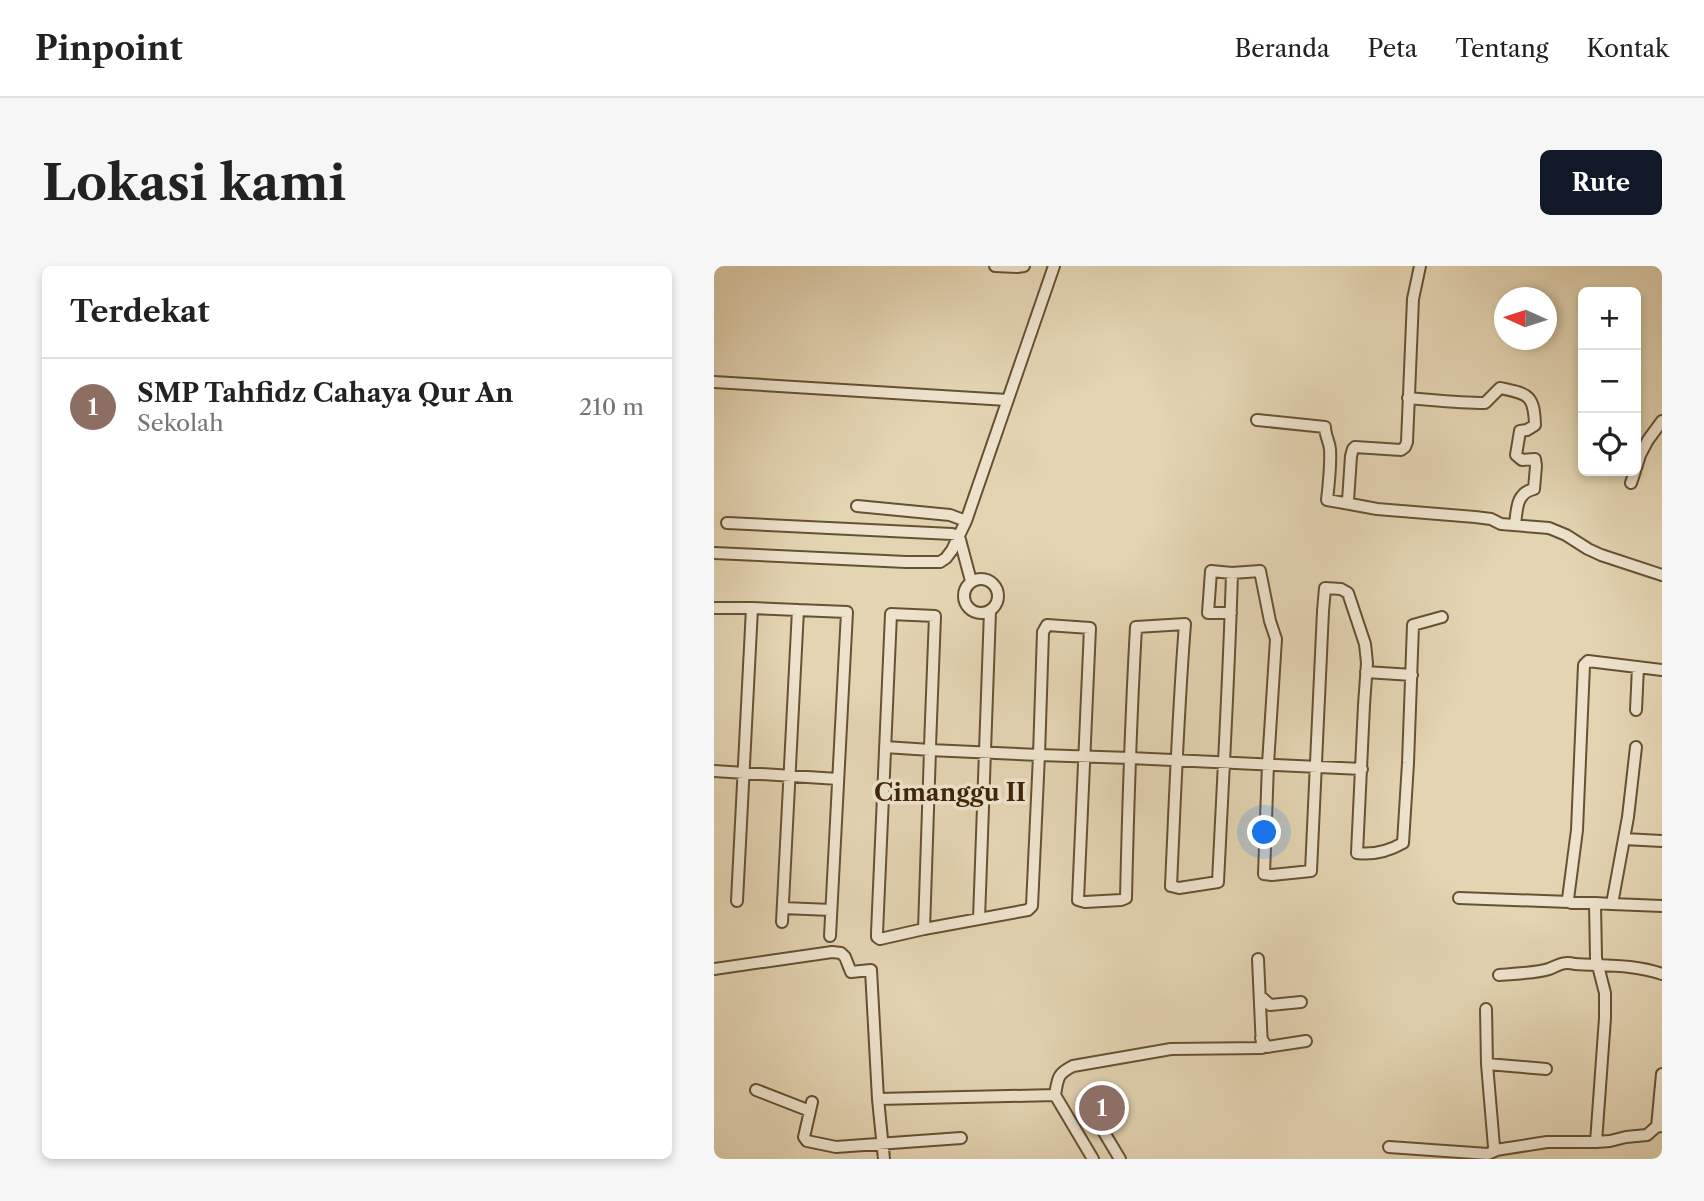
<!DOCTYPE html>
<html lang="id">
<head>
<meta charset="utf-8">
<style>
	body { margin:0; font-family:"Libre Caslon Text",serif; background:#f6f6f6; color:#222 }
	.controls { position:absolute; right:21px; top:21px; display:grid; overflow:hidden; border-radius:10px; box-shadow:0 4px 10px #0003 }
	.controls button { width:63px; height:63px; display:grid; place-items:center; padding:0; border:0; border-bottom:2px solid #e0e0e0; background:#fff; color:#222; font:35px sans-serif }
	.compass { position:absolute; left:780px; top:21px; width:63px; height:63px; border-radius:50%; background:#fff; box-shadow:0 4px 10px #0003; rotate:273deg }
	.you { position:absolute; left:551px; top:567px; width:24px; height:24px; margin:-18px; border:5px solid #fff; border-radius:50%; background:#1a73e8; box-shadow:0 0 0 10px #1a73e833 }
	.badge { display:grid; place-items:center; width:46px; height:46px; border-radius:50%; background:#111827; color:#fff; font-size:23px; font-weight:700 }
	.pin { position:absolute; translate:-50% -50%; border:4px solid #fff; box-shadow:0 2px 7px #0006 }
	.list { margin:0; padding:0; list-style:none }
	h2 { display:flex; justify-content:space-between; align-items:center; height:91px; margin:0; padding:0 28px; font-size:30px }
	h2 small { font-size:23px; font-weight:400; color:#767676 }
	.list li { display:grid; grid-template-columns:46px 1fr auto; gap:21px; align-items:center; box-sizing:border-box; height:98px; padding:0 28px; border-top:2px solid #e0e0e0 }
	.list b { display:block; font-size:26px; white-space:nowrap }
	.list p { margin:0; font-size:23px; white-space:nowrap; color:#767676 }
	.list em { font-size:23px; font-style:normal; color:#767676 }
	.icon { flex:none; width:38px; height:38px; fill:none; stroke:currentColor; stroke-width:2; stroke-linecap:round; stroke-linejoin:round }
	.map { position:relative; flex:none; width:948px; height:893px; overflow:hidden; border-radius:10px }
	header { display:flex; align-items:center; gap:42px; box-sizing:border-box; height:98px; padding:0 35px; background:#fff; border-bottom:2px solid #e0e0e0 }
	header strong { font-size:33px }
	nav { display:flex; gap:38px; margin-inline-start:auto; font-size:24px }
	.intro { display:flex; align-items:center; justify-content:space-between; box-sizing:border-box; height:168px; padding:0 42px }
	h1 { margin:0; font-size:49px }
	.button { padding:18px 32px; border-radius:10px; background:#111827; color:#fff; font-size:24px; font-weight:700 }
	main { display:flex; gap:42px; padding:0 42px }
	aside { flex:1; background:#fff; border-radius:10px; box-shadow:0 4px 10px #0003 }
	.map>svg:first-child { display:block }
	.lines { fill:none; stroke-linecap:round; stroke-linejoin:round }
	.street-casing { stroke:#675133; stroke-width:14 }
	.street { stroke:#ede3cd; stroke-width:10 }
	.labels { text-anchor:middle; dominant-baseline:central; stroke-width:7; stroke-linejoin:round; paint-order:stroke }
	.quarter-label { font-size:24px; font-weight:bold; fill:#3e2509; stroke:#ede3cd }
</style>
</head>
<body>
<header>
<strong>Pinpoint</strong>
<nav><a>Beranda</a><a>Peta</a><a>Tentang</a><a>Kontak</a></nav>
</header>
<div class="intro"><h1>Lokasi kami</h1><a class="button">Rute</a></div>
<main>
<aside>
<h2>Terdekat<small></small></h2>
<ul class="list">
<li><span class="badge" style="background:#8d6e63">1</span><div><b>SMP Tahfidz Cahaya Qur An</b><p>Sekolah</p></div><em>210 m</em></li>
</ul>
</aside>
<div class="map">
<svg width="948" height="893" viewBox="0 0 948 893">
	<rect width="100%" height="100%" fill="#e3d4b2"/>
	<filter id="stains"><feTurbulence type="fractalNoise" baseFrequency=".00286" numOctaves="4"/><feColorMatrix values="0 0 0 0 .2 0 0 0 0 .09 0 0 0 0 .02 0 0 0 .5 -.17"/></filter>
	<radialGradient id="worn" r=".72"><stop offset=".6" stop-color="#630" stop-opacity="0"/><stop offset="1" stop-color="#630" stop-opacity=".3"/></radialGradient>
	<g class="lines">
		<g class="street-casing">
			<path id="street" d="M281,0L303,1L310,0
				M706,0L699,33L693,176L691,181L687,184L641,181L639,183L637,190L634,235L636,238L663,243L761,251L777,253L787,258L835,262L852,269L874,283L887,289L948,309
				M0,116L293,134
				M694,132C720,134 745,137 771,137L786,122C814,128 820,128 821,159L813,164L806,165L802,189L808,194L821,193L822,200L820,223C802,227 803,243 801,259
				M543,154L611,161C611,169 615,175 616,183C617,200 615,217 613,234L636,238
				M922,202L926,189L934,174L948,155
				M917,217L921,205
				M143,240L236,249L252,255
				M13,257L238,268L245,270L257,315
				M0,287L192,296H226L232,292L238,284L252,255L340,0
				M518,307C515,410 509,513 504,616L465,622L457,620C461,533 464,446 471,358L422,361C417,451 414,541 412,632L407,634L371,636L364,634L376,362L333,359L329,366L325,489L416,492C493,496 571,499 648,503
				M250 330a17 17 0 1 1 34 0a17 17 0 1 1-34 0Z
				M0,342H38L23,635
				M38,342L84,344L68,656
				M84,344L133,346L116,670
				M517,347H494L497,305L518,307L546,305L556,355L562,373L554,498L550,608L558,609L597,605L609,345L611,322L627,323L634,327L651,378L653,397L650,439L643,587C659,589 675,585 689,577L694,497L699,359L728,351
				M652,406L698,409
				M922,444L924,401
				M171,481L216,484L325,489L318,640L314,644L210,663L166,673L163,671V667L177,348L221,350L216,480V484L210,663
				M0,505L124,513
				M910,573L948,575
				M745,632L855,636
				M881,637H857L854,633L863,564L870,399L874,395L948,404
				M898,638L948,640
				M69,642L117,644
				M265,653L276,345
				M0,703L118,686L127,687L131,691L137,706L157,704L164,833L170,893
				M785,709C798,708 823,707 835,703C845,699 849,695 861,698C890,700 920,698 948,708
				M546,730L556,739L587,736
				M772,743L773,798L780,881L782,884L833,876H882L896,875L912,871L933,869L942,861L948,860
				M547,772L553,781L592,775
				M773,798L832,803
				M42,824L96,845
				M341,829L379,893
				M164,833L341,829C344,812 343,808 359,800L457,783L548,782L544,693
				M98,836L90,871L93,875L122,881L247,872
				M385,858L406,893
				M943,861L948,808
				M882,876L891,752V727L882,692L881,637L898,638L914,551L922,481
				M675,881L774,888L783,884"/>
		</g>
		<use href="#street" class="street"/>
	</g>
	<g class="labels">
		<g class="quarter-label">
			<text x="236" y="526">Cimanggu II</text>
		</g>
	</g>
	<rect width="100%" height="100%" filter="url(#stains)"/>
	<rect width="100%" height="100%" fill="url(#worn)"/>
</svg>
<div class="controls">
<button>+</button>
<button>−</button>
<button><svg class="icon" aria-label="locate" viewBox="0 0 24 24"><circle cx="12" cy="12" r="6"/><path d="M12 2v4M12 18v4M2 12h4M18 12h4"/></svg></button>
</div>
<svg class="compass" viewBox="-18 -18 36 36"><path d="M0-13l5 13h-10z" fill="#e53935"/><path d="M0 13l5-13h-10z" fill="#767676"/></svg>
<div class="you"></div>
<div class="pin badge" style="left:388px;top:842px;background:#8d6e63">1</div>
</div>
</main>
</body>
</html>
